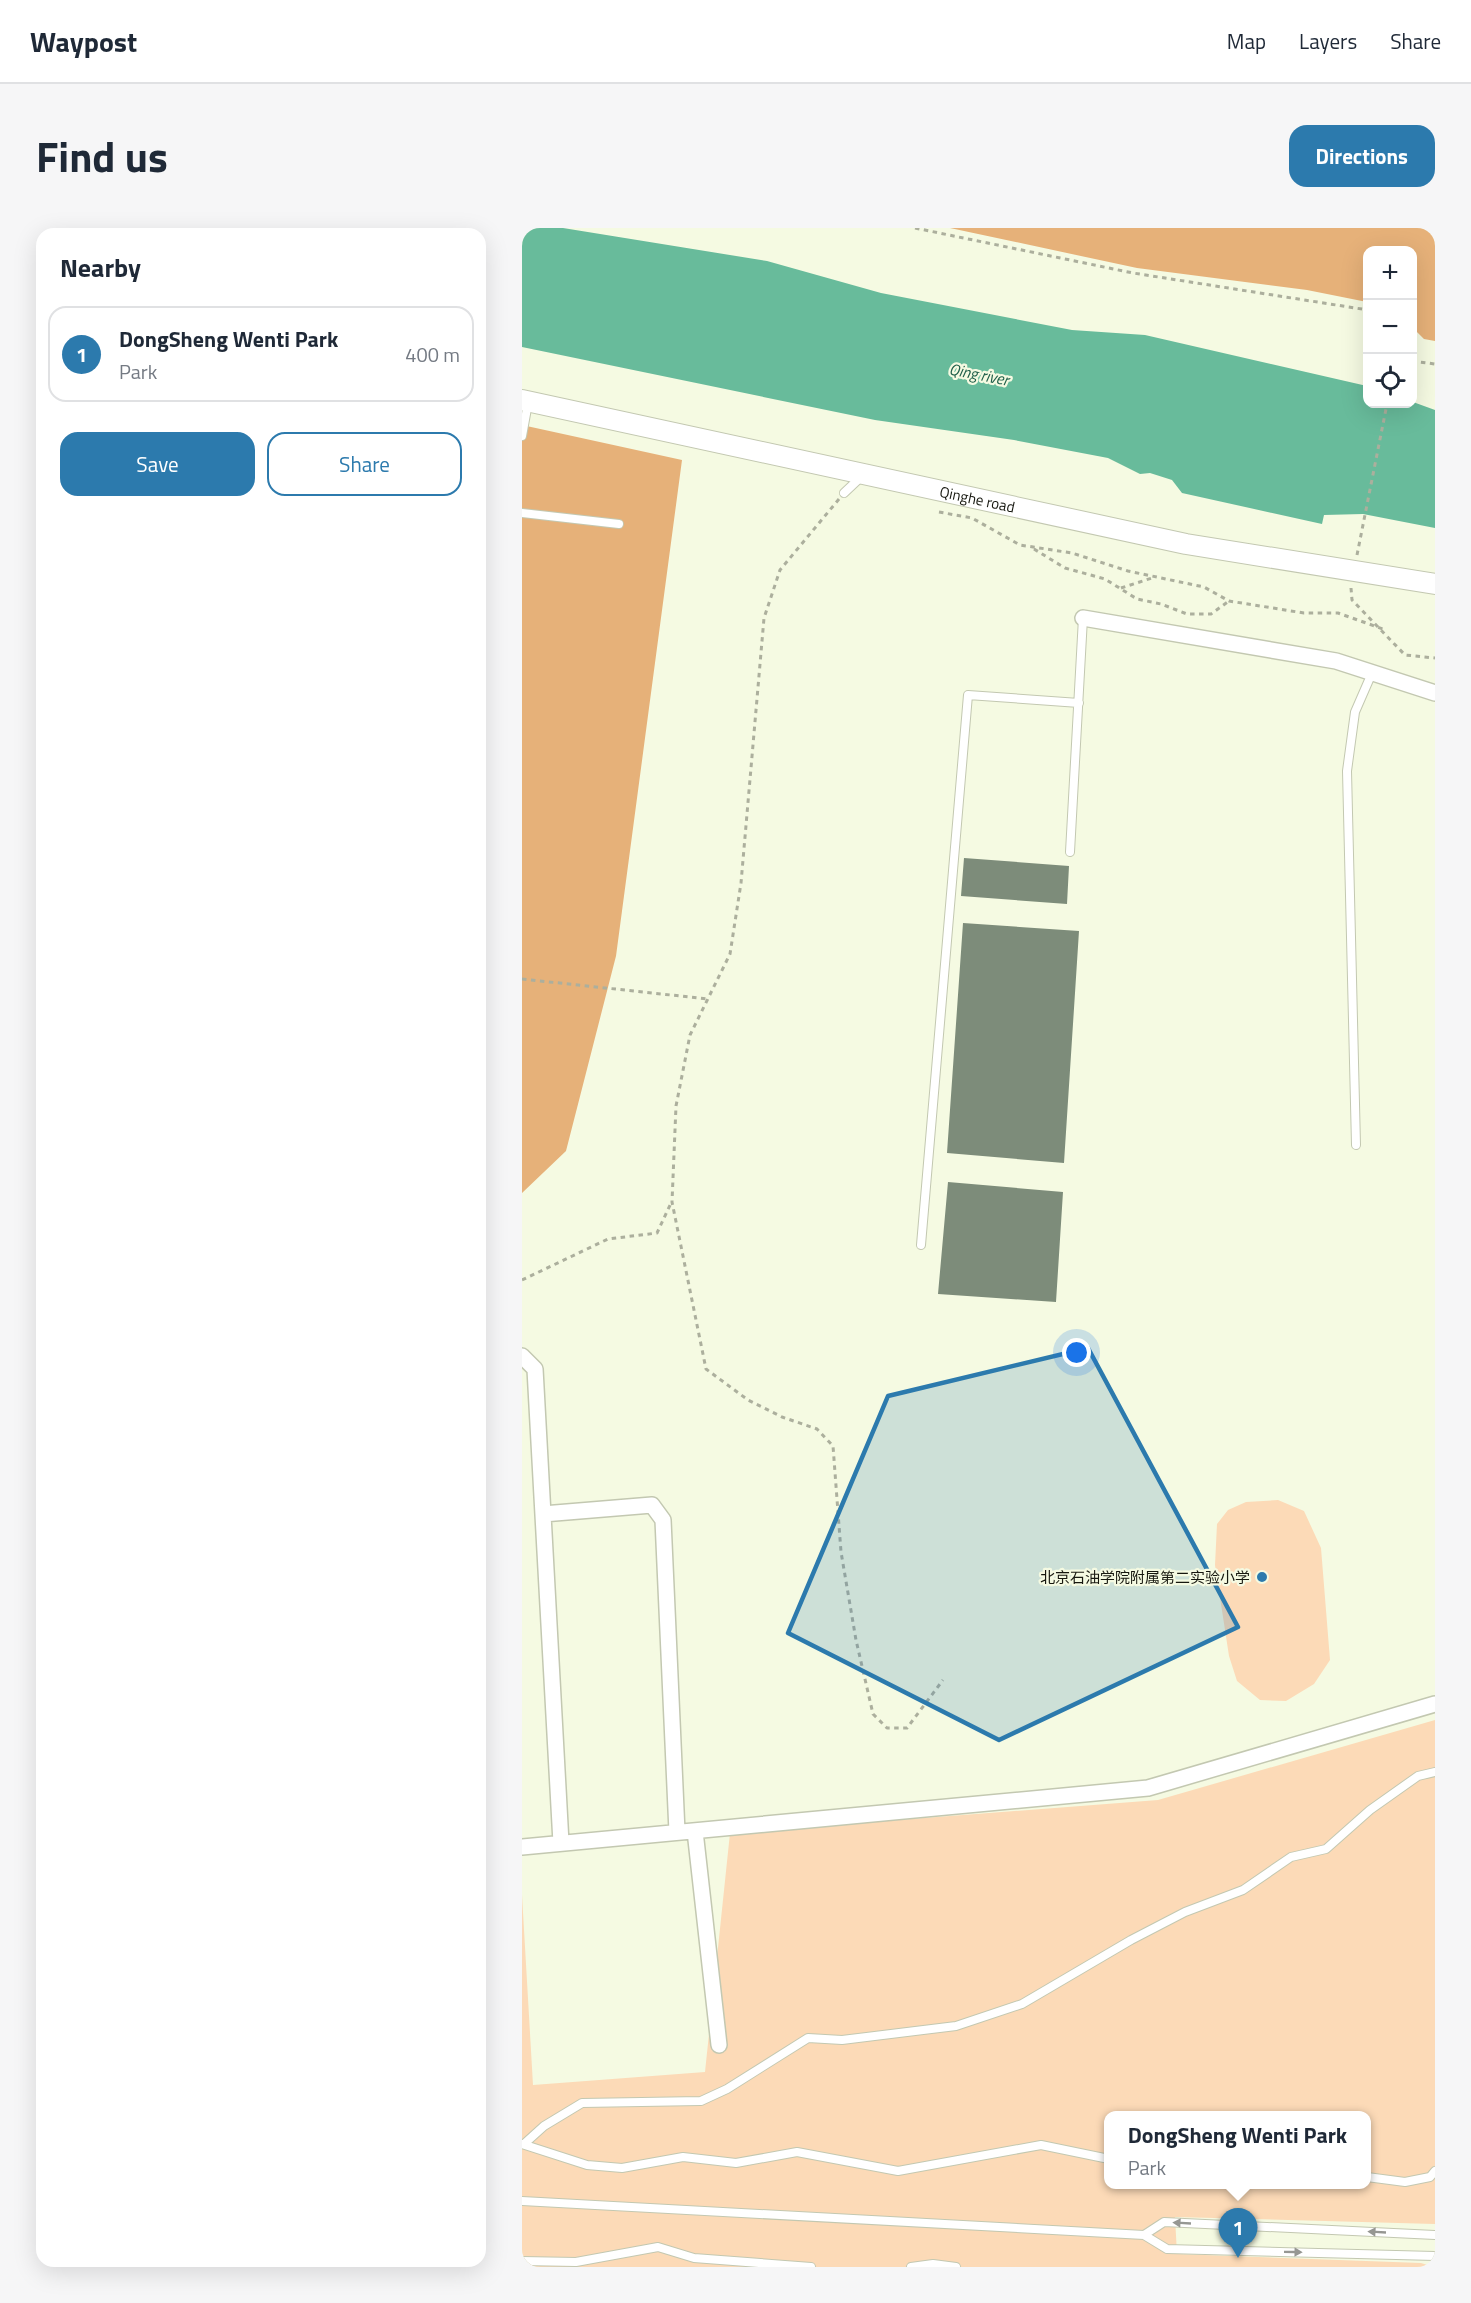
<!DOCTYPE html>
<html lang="en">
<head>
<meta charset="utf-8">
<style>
	body { margin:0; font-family:"Titillium Web","Noto Sans SC",sans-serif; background:#f6f6f7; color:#1f2937 }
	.controls { position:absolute; right:18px; top:18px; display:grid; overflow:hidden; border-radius:12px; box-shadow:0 6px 24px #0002 }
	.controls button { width:54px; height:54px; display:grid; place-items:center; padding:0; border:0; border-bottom:2px solid #e0e1e3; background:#fff; color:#1f2937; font:30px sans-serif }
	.you { position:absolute; left:555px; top:1125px; width:21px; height:21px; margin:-15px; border:4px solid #fff; border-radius:50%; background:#1a73e8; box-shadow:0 0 0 9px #1a73e833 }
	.badge { display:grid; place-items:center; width:39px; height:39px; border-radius:50%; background:#2c7aad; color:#fff; font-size:20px; font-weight:700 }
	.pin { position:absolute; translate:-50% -50px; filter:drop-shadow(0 2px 3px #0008) }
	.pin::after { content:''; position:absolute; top:32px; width:21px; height:18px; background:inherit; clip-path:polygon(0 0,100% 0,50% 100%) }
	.popup { position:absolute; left:582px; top:1883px; width:267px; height:78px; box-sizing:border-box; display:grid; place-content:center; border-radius:12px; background:#fff; filter:drop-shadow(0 2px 4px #0005); font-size:20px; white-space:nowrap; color:#747a83 }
	.popup b { font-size:22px; color:#1f2937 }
	.popup::after { content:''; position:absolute; left:50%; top:100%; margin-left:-12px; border:12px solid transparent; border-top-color:#fff }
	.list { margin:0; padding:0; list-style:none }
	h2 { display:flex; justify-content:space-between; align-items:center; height:78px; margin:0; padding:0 24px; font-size:26px }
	h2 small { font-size:20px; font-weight:400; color:#747a83 }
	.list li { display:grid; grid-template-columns:39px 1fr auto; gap:18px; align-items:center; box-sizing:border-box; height:96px; margin:0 12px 12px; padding:0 12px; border:2px solid #e0e1e3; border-radius:18px }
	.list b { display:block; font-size:22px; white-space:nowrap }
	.list p { margin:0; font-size:20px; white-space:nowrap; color:#747a83 }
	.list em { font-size:20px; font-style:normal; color:#747a83 }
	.actions { display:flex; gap:12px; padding:18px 24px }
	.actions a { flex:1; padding:14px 0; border:2px solid #2c7aad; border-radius:18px; text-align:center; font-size:21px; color:#2c7aad }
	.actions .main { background:#2c7aad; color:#fff }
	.icon { flex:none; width:33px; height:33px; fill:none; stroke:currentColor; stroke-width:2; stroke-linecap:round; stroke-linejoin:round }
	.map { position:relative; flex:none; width:913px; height:2039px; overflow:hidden; border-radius:18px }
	header { display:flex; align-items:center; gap:36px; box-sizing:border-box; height:84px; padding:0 30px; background:#fff; border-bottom:2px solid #e0e1e3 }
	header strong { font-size:28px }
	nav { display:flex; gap:33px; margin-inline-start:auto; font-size:21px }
	.intro { display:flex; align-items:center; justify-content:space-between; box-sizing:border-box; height:144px; padding:0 36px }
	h1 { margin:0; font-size:42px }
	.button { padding:15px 27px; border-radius:18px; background:#2c7aad; color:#fff; font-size:21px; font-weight:700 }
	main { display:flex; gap:36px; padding:0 36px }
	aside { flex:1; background:#fff; border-radius:18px; box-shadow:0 6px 24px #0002 }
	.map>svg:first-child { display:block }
	.green { fill:#fcdab7; fill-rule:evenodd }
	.forest { fill:#e6b179 }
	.water { fill:#68bb9b }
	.building { fill:#7d8c7a }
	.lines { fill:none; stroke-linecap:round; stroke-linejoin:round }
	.service-casing { stroke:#c3c8b1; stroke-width:10 }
	.minor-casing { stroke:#c3c8b1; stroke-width:18 }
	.tertiary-casing { stroke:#c3c8b1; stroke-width:22 }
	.path { stroke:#acaf9d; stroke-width:3; stroke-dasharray:4.5 4.5; stroke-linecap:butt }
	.service { stroke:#fff; stroke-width:8 }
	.minor { stroke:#fff; stroke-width:15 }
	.tertiary { stroke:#fff; stroke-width:20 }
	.oneway { fill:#969793 }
	.marked { fill:#2c7aad; fill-opacity:0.2; stroke:#2c7aad; stroke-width:4.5; stroke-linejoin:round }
	.poi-dot { fill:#2c7aad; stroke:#f5fae2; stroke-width:2 }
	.labels { text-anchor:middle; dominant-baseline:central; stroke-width:4.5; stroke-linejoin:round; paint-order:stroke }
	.street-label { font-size:15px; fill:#16170f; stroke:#f5fae2 }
	.poi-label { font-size:15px; fill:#16170f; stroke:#f5fae2; text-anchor:end }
	.water-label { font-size:16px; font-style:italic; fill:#1f5f49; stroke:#f5fae2 }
</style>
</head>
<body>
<header>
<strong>Waypost</strong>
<nav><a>Map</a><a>Layers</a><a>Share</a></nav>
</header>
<div class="intro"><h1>Find us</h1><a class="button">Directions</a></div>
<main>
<aside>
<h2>Nearby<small></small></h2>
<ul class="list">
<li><span class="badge">1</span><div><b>DongSheng Wenti Park</b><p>Park</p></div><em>400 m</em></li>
</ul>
<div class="actions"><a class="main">Save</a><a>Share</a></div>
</aside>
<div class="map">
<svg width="913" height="2039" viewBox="0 0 913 2039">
	<rect width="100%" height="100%" fill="#f5fae2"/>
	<path class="green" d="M756,1272L782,1283L799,1320L808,1432L792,1456L764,1473L738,1472L715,1453L707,1428L693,1337L695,1296L706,1282L724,1274Z
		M913,1492V1996L653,1989L655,2026L899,2035L912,2039H0V1667L11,1857L183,1844L208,1605L636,1572ZM587,1888H845V1956H587Z"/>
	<path class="forest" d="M428,0H913V113L902,111L891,100L890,22H846L845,74L785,62L615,40Z
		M0,197L160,232L94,728L44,923L0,965Z"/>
	<path class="water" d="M0,0H41L245,33L359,65L550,102L623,107L845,158L846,176L891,174L913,182V300L841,286L802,287L800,296L660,265L650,252L628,245L618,246L586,230L492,212L353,192L0,119Z"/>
	<path class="building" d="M442,630L547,638L545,676L439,668Z
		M441,695L557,703L542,935L425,925Z
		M426,954L541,964L534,1074L416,1066Z"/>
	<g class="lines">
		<g class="service-casing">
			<path id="service" d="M0,208L6,175
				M322,265L340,248
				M0,285L97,296
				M548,624L561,390
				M834,917L825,543L833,484L850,445
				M399,1017L446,467L557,475
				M0,1916L65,1937L100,1940L161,1929L214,1935L275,1924L376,1943L519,1917L587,1931
				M2,1916L22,1898L60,1875L179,1873L205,1861L286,1810L320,1812L434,1798L500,1776L609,1712L663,1684L721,1662L769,1629L804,1621L848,1582L896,1548L913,1544
				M845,1949L883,1954L908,1949L913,1943
				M651,1956H672
				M0,1973L622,2007
				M913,2007L642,1994L622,2007L645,2021L913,2028
				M0,2033L54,2034L136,2019L172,2030L289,2039
				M389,2039L411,2036L434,2039"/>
		</g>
		<g class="minor-casing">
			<path id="minor" d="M561,390L814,433L913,465
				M0,1128L13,1141L39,1615
				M21,1286L130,1277L141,1292L155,1604
				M173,1603L197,1817
				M0,1619L626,1560L913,1476"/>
		</g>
		<g class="tertiary-casing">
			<g id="tertiary">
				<path id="s1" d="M0,172L664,316L913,356"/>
			</g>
		</g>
		<path class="path" d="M393,0L611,45L846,82
			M890,133L913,136
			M317,271L258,342L242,390L219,655L208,726L168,807L154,878L150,974L184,1141L226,1172L260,1189L295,1201L311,1218L319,1324L334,1412L351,1486L365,1500H385L421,1452
			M417,284L450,290L498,317L550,325L606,343L682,359L707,373L782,385H816L861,401
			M512,321L543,340L583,351L615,371L639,376L665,386H689L707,373
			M835,327L865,176
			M599,360L633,349
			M829,360L830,372L883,427L913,430
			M0,751L186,771
			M0,1052L86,1011L135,1005L149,975"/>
		<use href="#service" class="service"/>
		<use href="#minor" class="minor"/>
		<use href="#tertiary" class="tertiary"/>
	</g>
	<defs><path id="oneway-solid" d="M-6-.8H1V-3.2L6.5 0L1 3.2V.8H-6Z" transform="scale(1.5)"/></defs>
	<g class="oneway">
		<use href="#oneway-solid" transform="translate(660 1995) rotate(-177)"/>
		<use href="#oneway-solid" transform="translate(855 2004) rotate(-177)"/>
		<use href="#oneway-solid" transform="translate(771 2024) rotate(1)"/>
	</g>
	<path class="marked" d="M566,1120L716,1399L477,1512L266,1405L366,1168Z"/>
	<circle class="poi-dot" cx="740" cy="1349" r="6"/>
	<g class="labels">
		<g class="street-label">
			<text stroke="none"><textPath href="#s1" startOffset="466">Qinghe road</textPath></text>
		</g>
		<g class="poi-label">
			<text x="728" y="1349">北京石油学院附属第二实验小学</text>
		</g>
		<g class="water-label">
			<text transform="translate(457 146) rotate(11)">Qing river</text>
		</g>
	</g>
</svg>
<div class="controls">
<button>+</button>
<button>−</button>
<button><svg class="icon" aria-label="locate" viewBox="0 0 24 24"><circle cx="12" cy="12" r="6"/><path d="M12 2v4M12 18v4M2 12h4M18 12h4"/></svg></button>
</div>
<div class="you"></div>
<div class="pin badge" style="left:716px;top:2030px">1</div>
<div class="popup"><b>DongSheng Wenti Park</b>Park</div>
</div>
</main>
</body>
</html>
